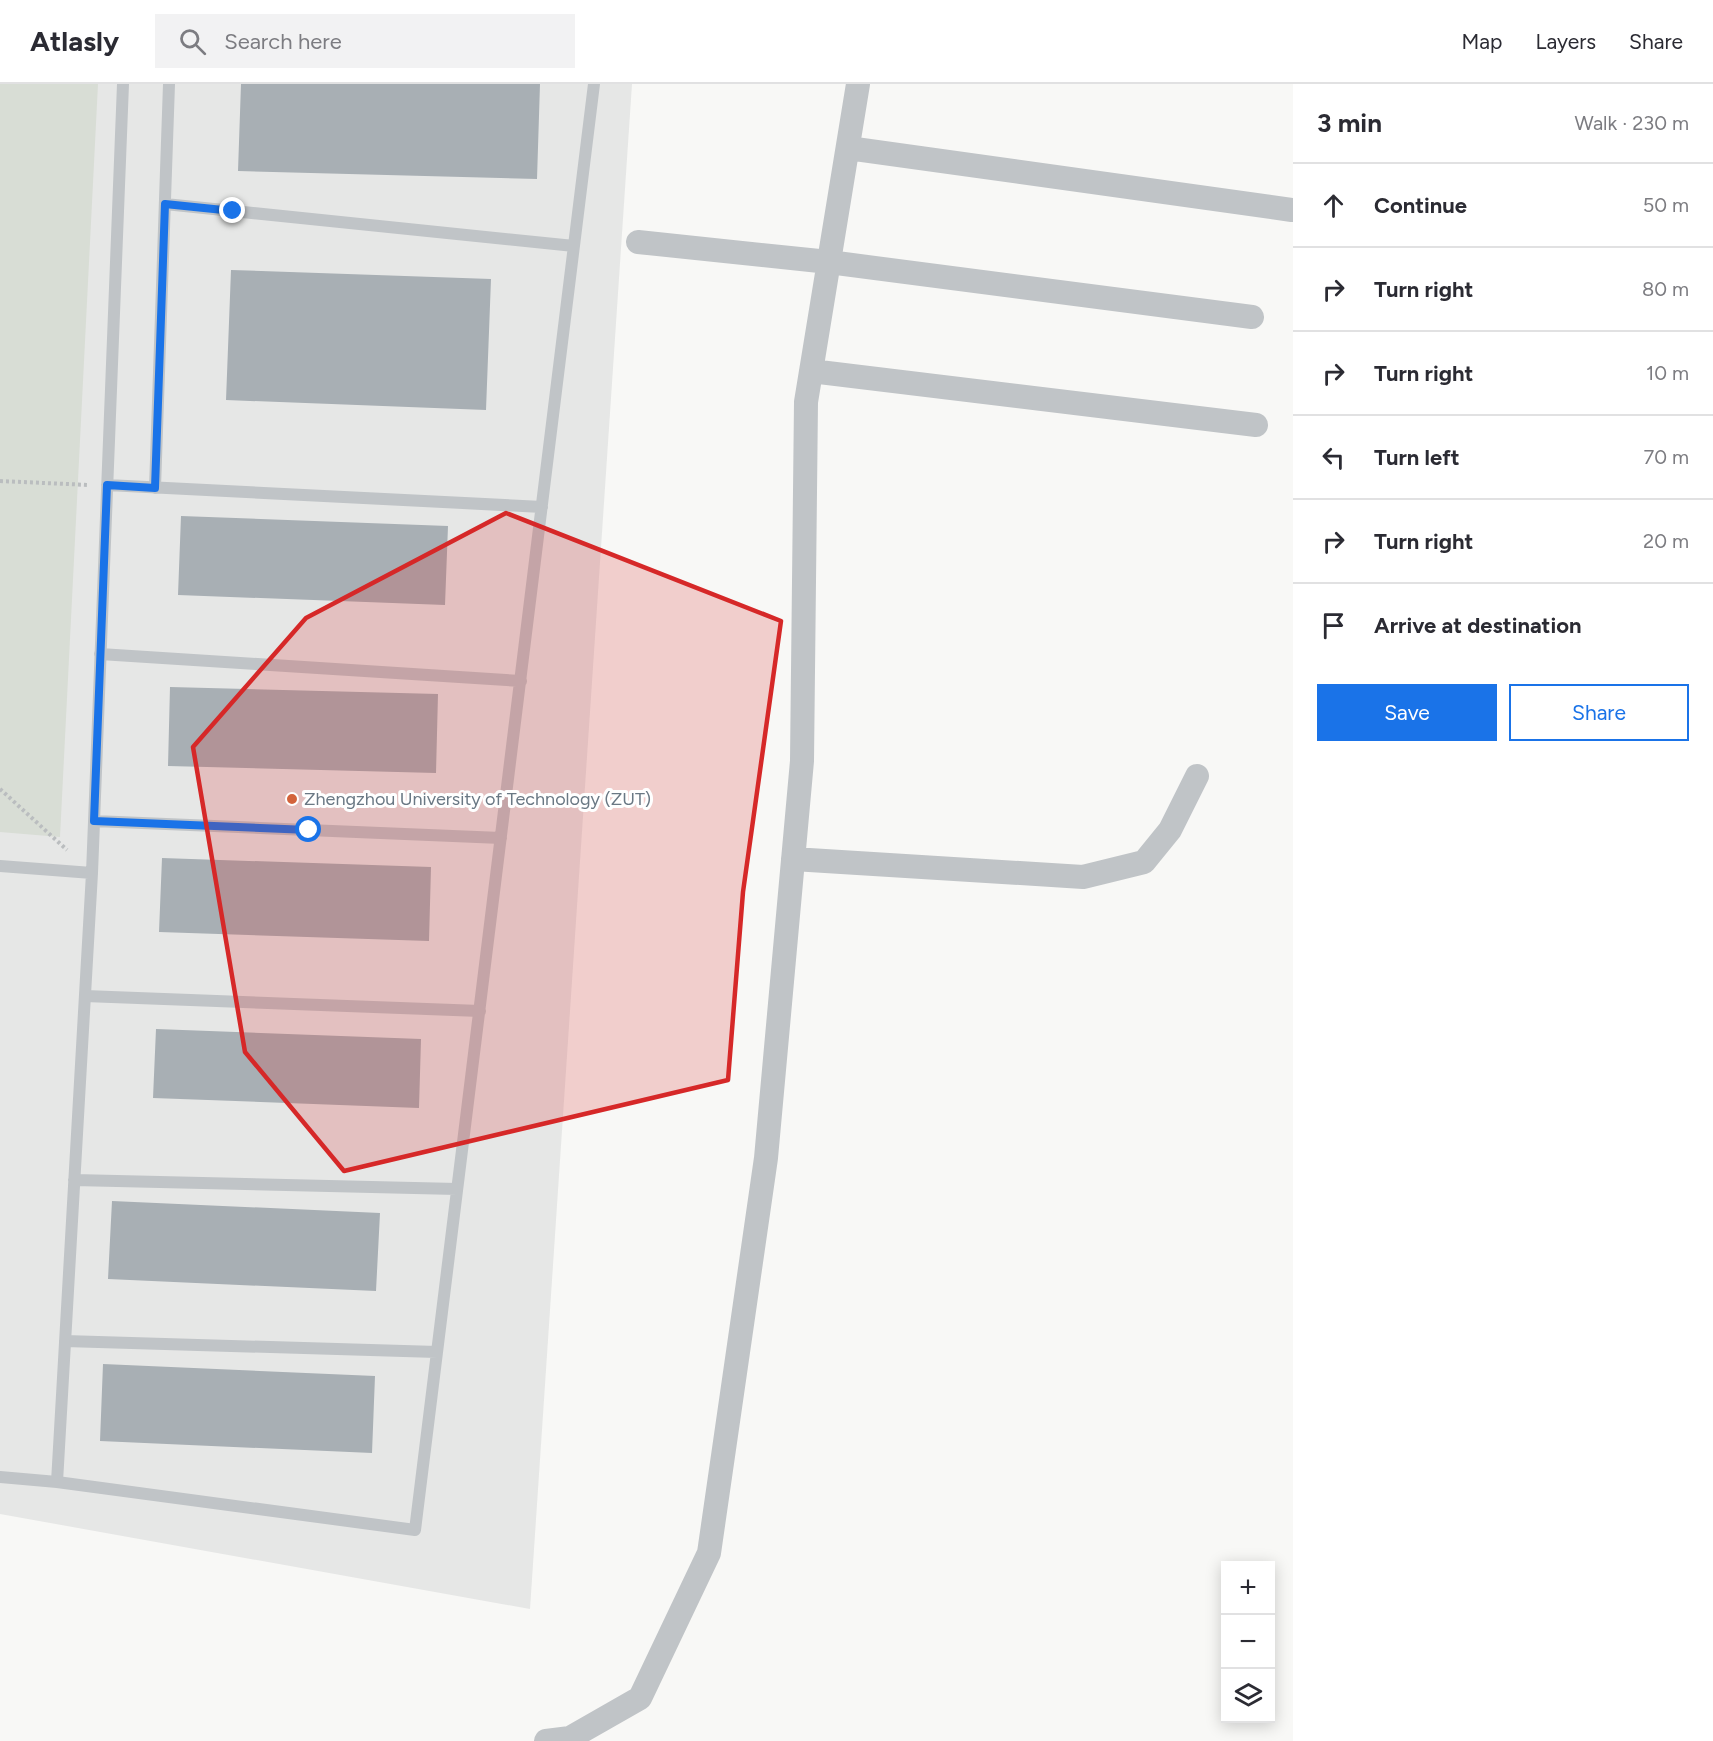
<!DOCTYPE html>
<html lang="en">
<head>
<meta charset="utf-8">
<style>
	body { margin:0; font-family:Figtree,sans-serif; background:#f2f2f3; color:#2b2b33 }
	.controls { position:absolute; right:18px; bottom:18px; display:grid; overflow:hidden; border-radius:0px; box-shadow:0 3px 15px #0003 }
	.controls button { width:54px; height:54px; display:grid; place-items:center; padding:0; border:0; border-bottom:2px solid #e1e1e2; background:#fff; color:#2b2b33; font:30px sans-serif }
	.stop { position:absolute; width:18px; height:18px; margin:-14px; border:4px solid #1a73e8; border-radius:50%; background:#fff }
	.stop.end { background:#1a73e8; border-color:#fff; box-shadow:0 2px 6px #0008 }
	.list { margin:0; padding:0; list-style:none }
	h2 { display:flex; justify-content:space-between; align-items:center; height:78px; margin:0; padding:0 24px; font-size:26px }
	h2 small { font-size:20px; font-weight:400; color:#7c7c81 }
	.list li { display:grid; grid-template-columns:39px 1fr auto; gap:18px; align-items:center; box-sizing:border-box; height:84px; padding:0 24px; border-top:2px solid #e1e1e2 }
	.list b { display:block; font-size:22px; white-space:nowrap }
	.list em { font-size:20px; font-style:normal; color:#7c7c81 }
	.actions { display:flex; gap:12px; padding:18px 24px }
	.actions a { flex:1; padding:14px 0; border:2px solid #1a73e8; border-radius:0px; text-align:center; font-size:21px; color:#1a73e8 }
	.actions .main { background:#1a73e8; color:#fff }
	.icon { flex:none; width:33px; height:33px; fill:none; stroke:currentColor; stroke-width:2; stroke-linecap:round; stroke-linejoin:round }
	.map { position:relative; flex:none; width:1293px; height:1657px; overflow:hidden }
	header { display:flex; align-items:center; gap:36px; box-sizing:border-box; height:84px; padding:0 30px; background:#fff; border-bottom:2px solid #e1e1e2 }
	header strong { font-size:28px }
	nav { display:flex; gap:33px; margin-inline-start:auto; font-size:21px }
	.search { width:420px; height:54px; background:#f2f2f3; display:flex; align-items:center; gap:15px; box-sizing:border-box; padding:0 21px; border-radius:0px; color:#7c7c81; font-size:22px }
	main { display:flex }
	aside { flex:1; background:#fff }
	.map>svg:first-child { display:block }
	.built { fill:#e6e7e6 }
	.green { fill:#d8ddd5 }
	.building { fill:#a8afb4 }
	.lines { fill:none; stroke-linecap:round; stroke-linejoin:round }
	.path { stroke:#babdbf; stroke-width:4; stroke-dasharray:3 3; stroke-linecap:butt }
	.lane { stroke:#c0c4c7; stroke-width:12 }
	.street { stroke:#c0c4c7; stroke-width:24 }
	.route { stroke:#1a73e8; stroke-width:8 }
	.marked { fill:#d62828; fill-opacity:0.2; stroke:#d62828; stroke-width:4.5; stroke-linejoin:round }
	.poi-dot { fill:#d3633b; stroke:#fff; stroke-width:2 }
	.labels { text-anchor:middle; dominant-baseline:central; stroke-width:6; stroke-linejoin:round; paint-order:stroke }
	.poi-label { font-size:18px; fill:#6a7884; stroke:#fff; text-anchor:start }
</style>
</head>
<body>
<header>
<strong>Atlasly</strong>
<div class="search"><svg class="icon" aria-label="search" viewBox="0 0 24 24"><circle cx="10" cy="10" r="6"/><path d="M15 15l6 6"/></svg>Search here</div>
<nav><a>Map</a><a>Layers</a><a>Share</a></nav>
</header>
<main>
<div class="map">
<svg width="1293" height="1657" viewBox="0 0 1293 1657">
	<rect width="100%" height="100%" fill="#f8f8f6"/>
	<path class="built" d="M0,0H632L530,1525L0,1430Z"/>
	<path class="green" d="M0,0H98L60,753L0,748Z"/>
	<path class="building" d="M241,0H540L537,95L238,87Z
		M231,186L491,195L486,326L226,316Z
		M181,432L448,442L445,521L178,511Z
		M170,603L438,610L436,689L168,682Z
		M162,774L431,783L429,857L159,848Z
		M156,945L421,955L419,1024L153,1014Z
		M112,1117L380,1129L376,1207L108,1195Z
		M103,1280L375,1292L372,1369L100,1357Z"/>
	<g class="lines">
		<path class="path" d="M0,397L89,401
			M0,705L67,766"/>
		<path class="lane" d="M165,120L574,162
			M107,401L542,423
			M155,404L169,0
			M100,570L521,597
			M94,737L501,754
			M0,782L92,789
			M85,912L480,927
			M74,1096L457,1105
			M65,1257L437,1268
			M0,1393L57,1398L415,1446L594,0
			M57,1398L92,789L123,0"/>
		<path class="street" d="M848,64L1292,126
			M638,158L829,178L1252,233
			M811,287L1256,341
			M793,775L1083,793L1144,778L1170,746L1197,692
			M546,1657L570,1654L640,1614L709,1469L766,1074L802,677L806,318L858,0"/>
	</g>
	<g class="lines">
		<path class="route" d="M233,127L165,120L155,404L107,401L94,737L309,746"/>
	</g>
	<path class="marked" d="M506,429L781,537L743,808L728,996L344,1087L245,968L193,663L306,534Z"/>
	<circle class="poi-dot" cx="292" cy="715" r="6"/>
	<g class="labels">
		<g class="poi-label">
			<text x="304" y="715">Zhengzhou University of Technology (ZUT)</text>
		</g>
	</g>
</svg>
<div class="controls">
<button>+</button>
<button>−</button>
<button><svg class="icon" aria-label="layers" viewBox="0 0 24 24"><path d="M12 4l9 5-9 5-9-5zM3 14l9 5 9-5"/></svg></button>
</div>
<div class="stop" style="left:309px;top:746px"></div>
<div class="stop end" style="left:233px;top:127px"></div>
</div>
<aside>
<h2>3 min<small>Walk · 230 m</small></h2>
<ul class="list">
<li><svg class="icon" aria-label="ahead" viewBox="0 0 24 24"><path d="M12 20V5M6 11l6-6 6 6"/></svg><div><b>Continue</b></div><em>50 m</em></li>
<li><svg class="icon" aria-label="right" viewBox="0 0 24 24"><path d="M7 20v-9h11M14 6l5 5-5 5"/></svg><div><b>Turn right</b></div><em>80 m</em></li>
<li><svg class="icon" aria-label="right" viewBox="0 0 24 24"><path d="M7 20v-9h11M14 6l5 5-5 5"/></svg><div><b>Turn right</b></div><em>10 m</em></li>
<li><svg class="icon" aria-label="left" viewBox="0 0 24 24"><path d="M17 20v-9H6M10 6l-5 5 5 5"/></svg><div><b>Turn left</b></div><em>70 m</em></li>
<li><svg class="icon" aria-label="right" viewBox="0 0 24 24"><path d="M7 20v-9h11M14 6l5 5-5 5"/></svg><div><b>Turn right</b></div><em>20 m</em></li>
<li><svg class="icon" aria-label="arrive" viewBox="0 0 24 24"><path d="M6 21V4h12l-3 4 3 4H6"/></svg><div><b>Arrive at destination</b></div></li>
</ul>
<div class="actions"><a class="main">Save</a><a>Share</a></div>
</aside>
</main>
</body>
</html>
